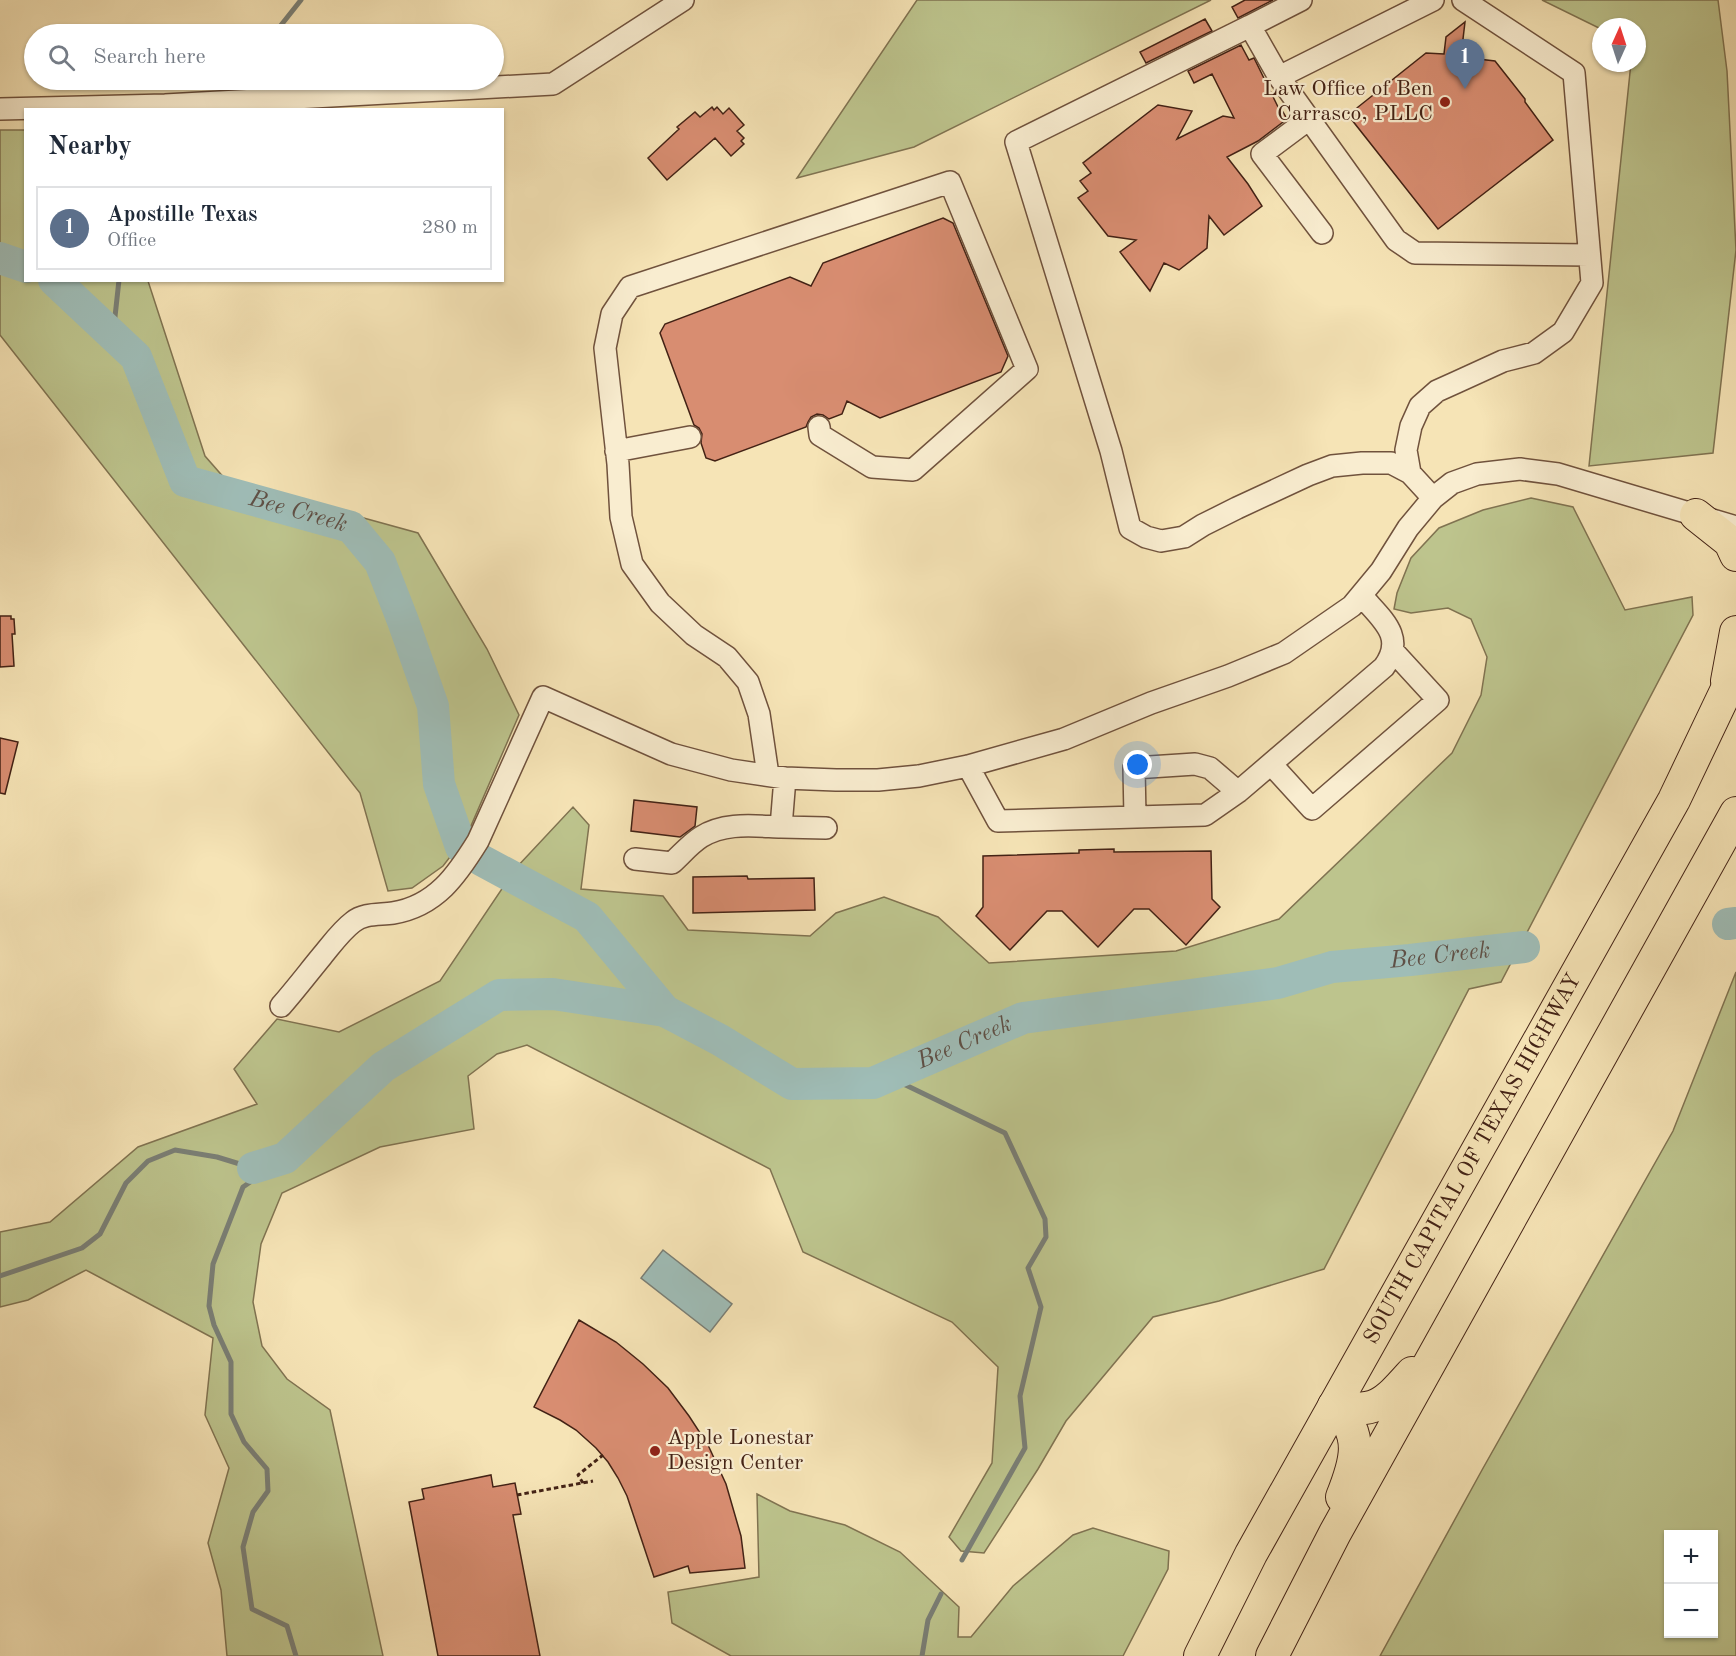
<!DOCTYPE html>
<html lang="en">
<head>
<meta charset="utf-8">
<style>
	body { margin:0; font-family:"Old Standard TT",serif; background:#f6f6f7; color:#1f2937 }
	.controls { position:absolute; right:18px; bottom:18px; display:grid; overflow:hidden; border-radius:0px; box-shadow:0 2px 4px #0004 }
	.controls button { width:54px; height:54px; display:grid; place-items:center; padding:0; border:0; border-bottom:2px solid #e0e1e3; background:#fff; color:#1f2937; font:30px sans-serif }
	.compass { position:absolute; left:1592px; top:18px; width:54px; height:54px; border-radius:50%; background:#fff; box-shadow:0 2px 4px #0004; rotate:3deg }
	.you { position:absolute; left:1138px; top:765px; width:21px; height:21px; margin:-15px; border:4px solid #fff; border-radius:50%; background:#1a73e8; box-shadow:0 0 0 9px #1a73e833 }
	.badge { display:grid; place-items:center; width:39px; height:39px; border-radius:50%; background:#d93025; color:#fff; font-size:20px; font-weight:700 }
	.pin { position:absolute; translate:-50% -50px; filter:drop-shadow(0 2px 3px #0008) }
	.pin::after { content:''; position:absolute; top:32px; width:21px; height:18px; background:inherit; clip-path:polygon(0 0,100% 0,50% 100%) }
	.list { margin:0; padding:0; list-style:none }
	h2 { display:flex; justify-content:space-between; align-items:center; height:78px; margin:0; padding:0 24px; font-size:26px }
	h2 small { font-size:20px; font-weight:400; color:#747a83 }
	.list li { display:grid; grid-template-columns:39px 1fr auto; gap:18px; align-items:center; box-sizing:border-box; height:84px; margin:0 12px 12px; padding:0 12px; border:2px solid #e0e1e3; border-radius:0px }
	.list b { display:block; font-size:22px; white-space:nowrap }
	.list p { margin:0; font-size:20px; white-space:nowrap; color:#747a83 }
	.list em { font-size:20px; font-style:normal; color:#747a83 }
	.icon { flex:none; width:33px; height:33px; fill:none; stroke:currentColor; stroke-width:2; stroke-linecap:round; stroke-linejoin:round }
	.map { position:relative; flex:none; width:1736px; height:1656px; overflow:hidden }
	.search { position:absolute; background:#fff; box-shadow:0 2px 4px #0004; left:24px; top:24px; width:480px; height:66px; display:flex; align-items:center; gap:15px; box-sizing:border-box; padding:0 21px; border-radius:33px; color:#747a83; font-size:22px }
	.panel { position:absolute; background:#fff; box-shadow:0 2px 4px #0004; left:24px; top:108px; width:480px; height:174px; border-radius:0px }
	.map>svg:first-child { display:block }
	.green { fill:#bdc48d; stroke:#807351; stroke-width:1.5; fill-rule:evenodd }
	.water { fill:#9fbdb7; stroke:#7a7f76; stroke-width:1.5 }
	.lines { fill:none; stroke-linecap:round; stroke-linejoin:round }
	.stream { stroke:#7a7f76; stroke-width:5 }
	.river { stroke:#9fbdb7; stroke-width:32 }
	.building { fill:#d88d71; stroke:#432215; stroke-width:1.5 }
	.minor-casing { stroke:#70523d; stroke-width:24 }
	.highway-casing { stroke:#432215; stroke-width:34 }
	.path { stroke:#432215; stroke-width:3; stroke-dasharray:4.5 3; stroke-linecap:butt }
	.minor { stroke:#f9edd0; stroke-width:21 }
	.highway { stroke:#f6e4b6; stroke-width:32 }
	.poi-dot { fill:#8f2418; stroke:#f9edd0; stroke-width:2 }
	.labels { text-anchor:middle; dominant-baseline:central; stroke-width:4.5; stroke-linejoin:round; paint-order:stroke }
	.poi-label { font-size:22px; fill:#432215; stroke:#f9edd0; text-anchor:end }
	.street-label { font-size:22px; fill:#432215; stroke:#f9edd0 }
	.water-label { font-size:24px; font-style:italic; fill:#5f5046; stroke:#f9edd0 }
</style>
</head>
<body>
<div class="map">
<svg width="1736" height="1656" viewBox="0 0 1736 1656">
	<rect width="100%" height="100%" fill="#f6e4b6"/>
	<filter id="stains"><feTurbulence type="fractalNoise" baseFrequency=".00333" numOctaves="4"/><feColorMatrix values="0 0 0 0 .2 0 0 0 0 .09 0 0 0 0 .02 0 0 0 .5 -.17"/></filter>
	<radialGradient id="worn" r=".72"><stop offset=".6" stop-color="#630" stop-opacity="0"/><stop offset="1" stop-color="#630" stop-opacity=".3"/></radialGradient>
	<path class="green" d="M917,0H1211L914,147L797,178Z
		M1542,0H1718L1727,71L1736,250L1713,453L1589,466L1631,63H1637V27H1601V29Z
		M0,130H25L26,280L148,281L205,456L226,480L418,533L487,649L519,715L467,835L443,866L412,888L388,891L360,793L0,335Z
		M1531,498L1573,507L1625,610L1692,597L1693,615L1501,982L1469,989L1324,1269L1219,1301L1153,1317L1066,1421L1038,1469L984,1553L961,1551L949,1537L992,1463L998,1367L952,1322L803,1252L770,1169L527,1045L497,1054L468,1076L474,1129L380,1147L282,1193L261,1244L253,1302L262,1346L287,1379L330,1410L383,1656H227L221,1590L208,1543L229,1468L205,1415L213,1338L86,1270L28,1300L0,1307V1232L50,1222L138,1147L257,1104L234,1069L277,1019L339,1032L440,981L516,868L573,807L589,825L581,889L663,896L688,930L810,936L836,913L884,897L938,917L989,963L1176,951L1279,919L1452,753L1481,695L1487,657L1471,619L1448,608L1411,613L1394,609L1397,593L1411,558L1439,528L1483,510Z
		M1736,972V1656H1380L1482,1470L1673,1131ZM1714,1534V1634H1668V1534Z
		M757,1494L790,1511L845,1525L900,1552L959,1607L958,1637H971L1013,1586L1073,1535L1093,1528L1169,1551L1168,1569L1123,1656H731L672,1623L668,1592L759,1577Z"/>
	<path class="water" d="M663,1250L732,1304L710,1332L641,1278Z"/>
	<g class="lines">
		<path class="stream" d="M274,34L301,0
			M188,81L193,80
			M113,335L119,280
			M889,1077L1005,1133L1045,1219L1046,1237L1028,1268L1041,1307L1020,1396L1025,1448L962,1560
			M285,1158L243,1187L213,1264L209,1306L214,1325L231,1362V1414L244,1442L267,1469L268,1491L253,1512L243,1547L252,1609L287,1626L296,1656
			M0,1276L82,1248L100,1234L126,1183L148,1161L175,1150L217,1157L253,1168
			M922,1656L928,1620L941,1594"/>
		<g class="river">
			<path d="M0,258L26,267"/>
			<path id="s1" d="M54,280L136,357L185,481L351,527L380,562L403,621L433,706L439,784L461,847"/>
			<path id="s2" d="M481,860L587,917L665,1011L720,1040L792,1084L873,1083L1023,1018L1278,983L1332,967L1410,960L1524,947"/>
			<path d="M1728,924L1736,923"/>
			<path d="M253,1168L285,1158L383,1067L499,995L553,994L665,1011"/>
		</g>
	</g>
	<path class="building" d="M1245,0H1273L1238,18L1232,7Z
		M1205,19L1212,31L1146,63L1140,52Z
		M1465,22L1463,39L1478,59L1495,61L1525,99V102L1553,140L1438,229L1348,115L1426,53L1444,54L1446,37Z
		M1241,45L1249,60L1254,58L1281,113L1283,112L1287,119L1258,141L1227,157L1248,184L1262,206L1224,235L1209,216L1207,248L1179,270L1164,263L1150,291L1120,252L1136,240L1108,236L1078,198L1088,191L1080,181L1091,173L1083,163L1158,105L1192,111L1177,139L1223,116L1234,118L1212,74L1194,83L1188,71Z
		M712,107L714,110L717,107L723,114L729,108L744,125L737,131L744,138L741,141L744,144L731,156L715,138L667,180L648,158L679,129L677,127L695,112L700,117Z
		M943,218L953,223L1008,356L1001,372L880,418L847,401L842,414L829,419L823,415L817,414L811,417L808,422L806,427L715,461L706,458L701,443L702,434L699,428L694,425L660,333L665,324L790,277L811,286L823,263Z
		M0,616H11V619H14L15,634H12L14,666L0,667Z
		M0,738L18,742L5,794L0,793Z
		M634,800L697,807L695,826L680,837L631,831Z
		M1114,849V852L1211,851L1212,899L1220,907L1186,945L1149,909H1134L1098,947L1062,911H1047L1010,950L976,916L983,907V856L1079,853V850Z
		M747,876L748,879L814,878L815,910L693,913V877Z
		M579,1320L616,1342L643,1364L668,1388L689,1416L708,1445L726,1484L741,1536L745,1568L690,1573L688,1566L654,1577L627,1496L618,1478L608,1462L596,1448L576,1430L560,1420L534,1407Z
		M491,1475L493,1487L515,1483L521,1514L513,1515L540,1656H438L409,1502L424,1499L422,1489Z"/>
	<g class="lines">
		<g class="minor-casing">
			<path id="minor" d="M1250,26L1301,0
				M1279,77L1396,240L1415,253L1589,255
				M0,109L165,105L553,84L683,0
				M1309,119L1262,154L1322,233
				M616,451L690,437
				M1410,473L1406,450L1411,426L1420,406L1437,391L1457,382L1503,361L1534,353L1563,332L1592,283L1574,73L1463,0
				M1433,498L1410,473L1391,463H1362L1332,466L1308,475L1237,508L1203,525L1184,537L1161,541L1146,537L1130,528L1111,451L1016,142L1250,26L1279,77L1433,0
				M1271,764L1312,809L1438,700L1393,651
				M968,766L998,821L1205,815L1238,792L1384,667C1407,636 1380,618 1361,595
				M768,775L759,714L748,682L727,657L694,635L660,603L632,564L621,517L618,464L605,348L612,314L630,287L950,182L1027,369L913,470L872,467L820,435L819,427
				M785,778L781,827L826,828
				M1135,817L1134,768L1195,764L1210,768L1238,792
				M635,859L672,863C681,855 690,844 701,837C725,822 753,826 781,827
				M281,1006C295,990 308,973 322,956C332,944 341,931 353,922C364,913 379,915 393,913C436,906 457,875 478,841L543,697L671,754L731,770L785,778L836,780H878L919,776L968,766L1064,739L1151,703L1228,676L1284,653L1352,606L1381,571L1408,528L1433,498L1452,483L1477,474L1520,469L1558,474L1736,527"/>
		</g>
		<g class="highway-casing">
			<g id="highway">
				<path d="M1696,515L1730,542L1736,555"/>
				<path d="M1727,681L1736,632"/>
				<path d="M1334,1406C1365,1434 1356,1462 1342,1497"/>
				<path d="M1334,1406C1376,1415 1386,1402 1412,1373"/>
				<path id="s3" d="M1200,1656L1251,1554L1674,800L1726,691L1736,659"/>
				<path d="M1272,1656L1335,1533L1736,813"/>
			</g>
		</g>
		<path class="path" d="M583,1483L578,1475L603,1455
			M517,1495L593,1481"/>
		<use href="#minor" class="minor"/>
		<use href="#highway" class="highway"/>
	</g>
	<g class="poi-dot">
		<circle cx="1445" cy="102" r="6"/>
		<circle cx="655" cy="1451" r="6"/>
	</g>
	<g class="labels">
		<g class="poi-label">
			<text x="1433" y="89">Law Office of Ben<tspan x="1433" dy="25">Carrasco, PLLC</tspan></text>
			<text x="667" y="1438" text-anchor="start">Apple Lonestar<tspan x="667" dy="25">Design Center</tspan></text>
		</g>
		<g class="street-label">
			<text stroke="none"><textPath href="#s3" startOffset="567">SOUTH CAPITAL OF TEXAS HIGHWAY</textPath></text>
		</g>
		<g class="water-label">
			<text stroke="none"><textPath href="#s1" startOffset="363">Bee Creek</textPath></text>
			<text stroke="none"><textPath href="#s2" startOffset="1056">Bee Creek</textPath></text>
			<text stroke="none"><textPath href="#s2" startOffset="570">Bee Creek</textPath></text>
		</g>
	</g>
	<rect width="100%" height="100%" filter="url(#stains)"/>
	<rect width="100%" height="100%" fill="url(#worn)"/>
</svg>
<div class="controls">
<button>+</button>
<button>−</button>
</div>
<svg class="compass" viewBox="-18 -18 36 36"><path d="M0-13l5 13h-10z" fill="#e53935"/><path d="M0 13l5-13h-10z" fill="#747a83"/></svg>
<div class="you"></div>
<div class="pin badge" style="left:1465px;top:89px;background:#5c6f8a">1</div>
<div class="search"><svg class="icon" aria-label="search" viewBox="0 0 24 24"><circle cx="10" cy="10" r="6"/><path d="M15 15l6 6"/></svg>Search here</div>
<section class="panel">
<h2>Nearby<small></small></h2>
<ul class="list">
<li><span class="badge" style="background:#5c6f8a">1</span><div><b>Apostille Texas</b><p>Office</p></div><em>280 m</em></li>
</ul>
</section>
</div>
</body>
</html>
